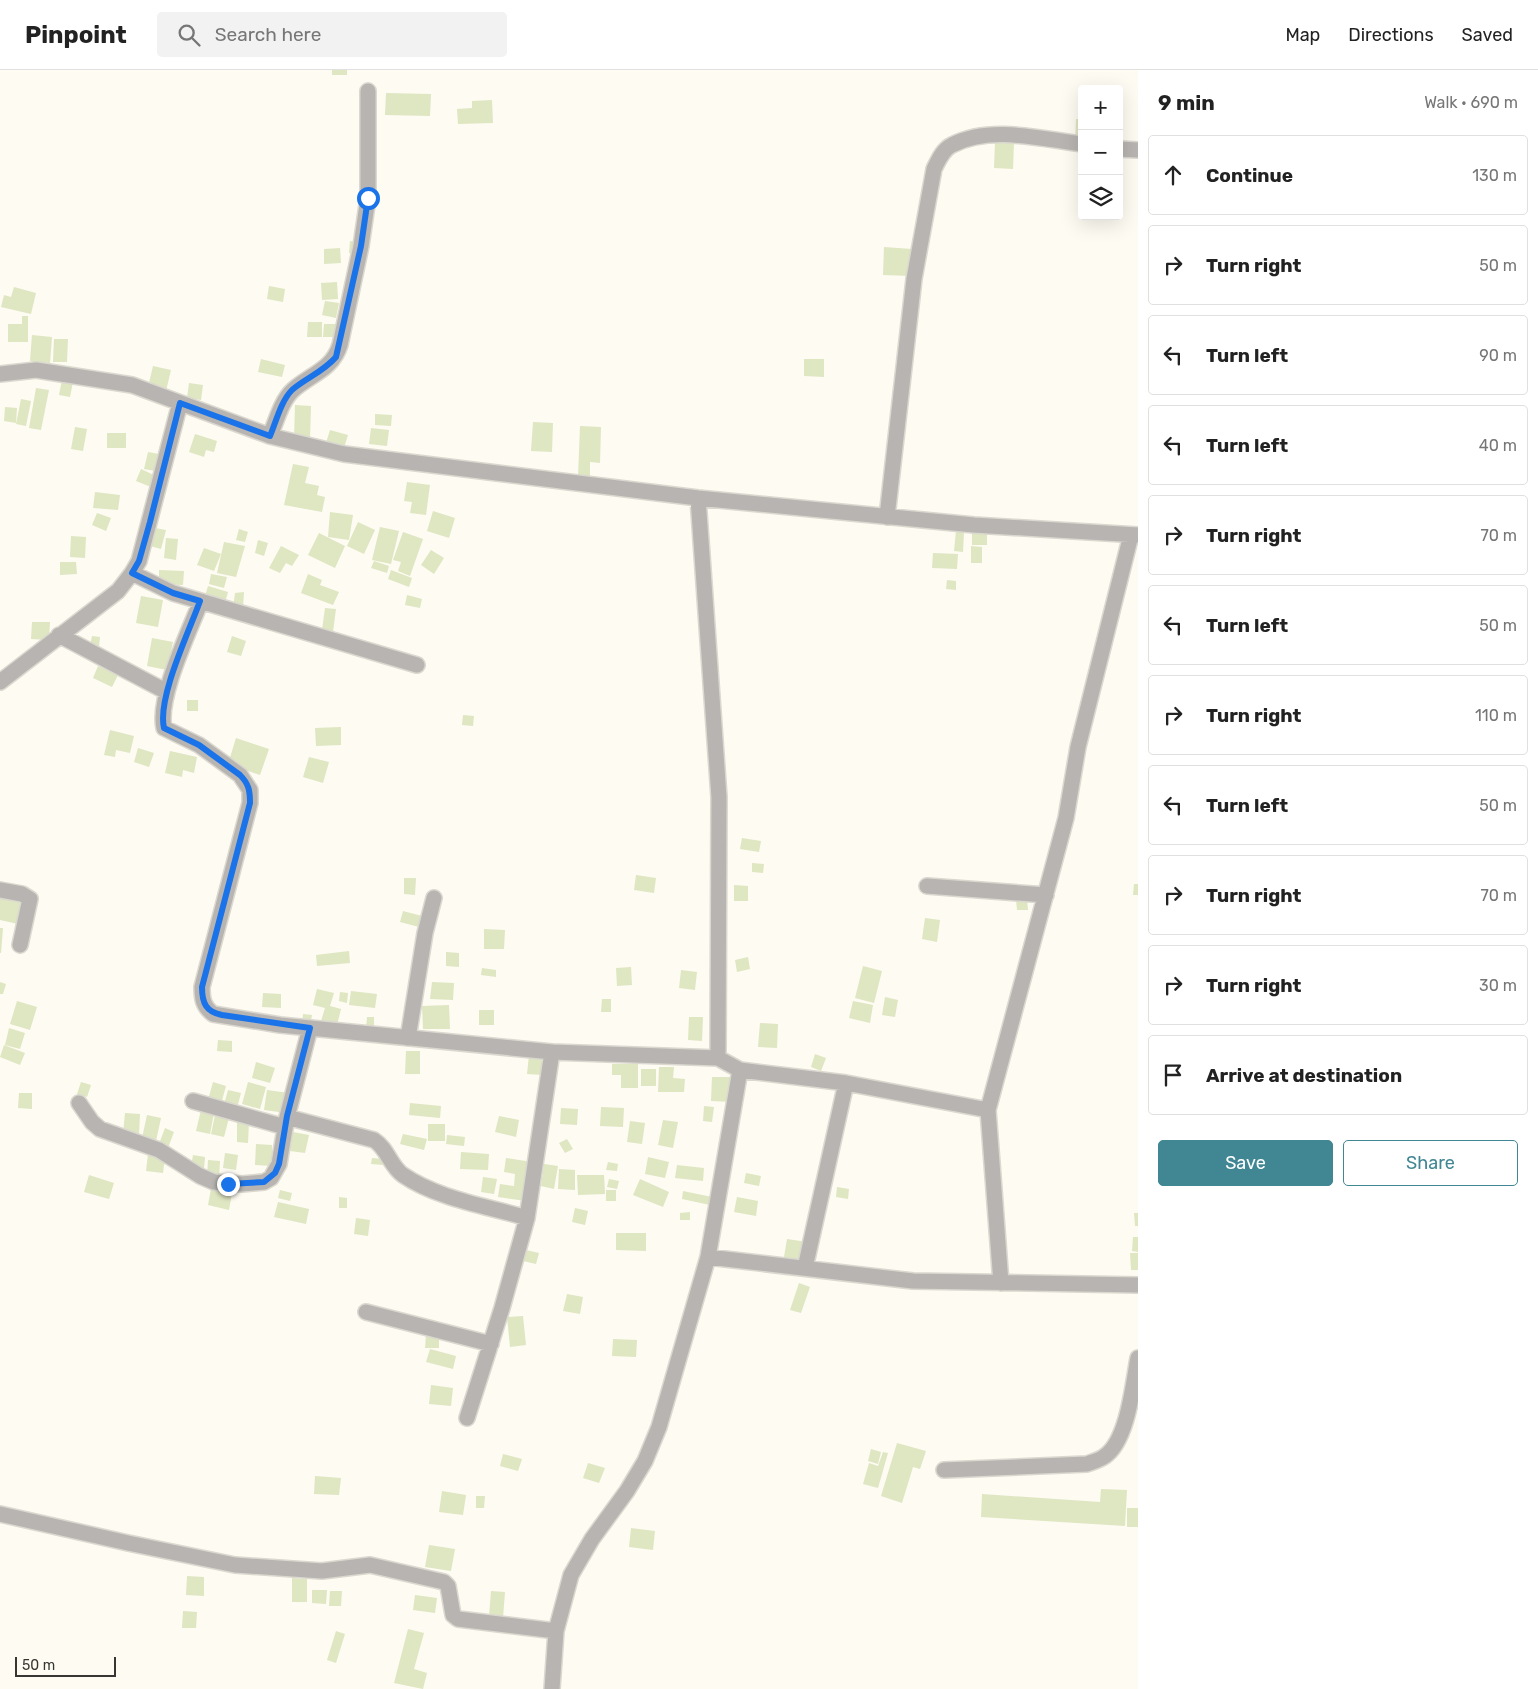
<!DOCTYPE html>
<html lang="en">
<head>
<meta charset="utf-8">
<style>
	body { margin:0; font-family:Rubik,sans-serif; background:#f2f2f2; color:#222 }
	.controls { position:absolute; right:15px; top:15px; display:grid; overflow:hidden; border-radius:5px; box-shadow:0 5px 20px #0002 }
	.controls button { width:45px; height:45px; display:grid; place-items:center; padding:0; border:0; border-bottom:1px solid #e0e0e0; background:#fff; color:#222; font:25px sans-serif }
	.scale { position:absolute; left:15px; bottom:12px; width:101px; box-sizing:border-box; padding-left:5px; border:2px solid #373632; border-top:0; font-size:14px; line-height:18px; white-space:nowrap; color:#373632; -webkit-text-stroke:4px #fefbf2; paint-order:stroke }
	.stop { position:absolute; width:15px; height:15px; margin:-11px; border:4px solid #1a73e8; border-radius:50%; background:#fff }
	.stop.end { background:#1a73e8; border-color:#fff; box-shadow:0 1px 5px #0008 }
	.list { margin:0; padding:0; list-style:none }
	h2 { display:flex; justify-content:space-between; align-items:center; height:65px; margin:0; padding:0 20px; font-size:21px }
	h2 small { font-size:16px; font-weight:400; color:#767676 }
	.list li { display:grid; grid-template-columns:32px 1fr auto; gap:15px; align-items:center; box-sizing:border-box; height:80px; margin:0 10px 10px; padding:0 10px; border:1px solid #e0e0e0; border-radius:5px }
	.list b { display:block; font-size:19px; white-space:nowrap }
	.list em { font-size:16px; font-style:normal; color:#767676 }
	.actions { display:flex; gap:10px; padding:15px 20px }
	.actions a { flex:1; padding:11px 0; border:1px solid #418793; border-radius:5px; text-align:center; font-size:18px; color:#418793 }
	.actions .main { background:#418793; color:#fff }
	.icon { flex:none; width:28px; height:28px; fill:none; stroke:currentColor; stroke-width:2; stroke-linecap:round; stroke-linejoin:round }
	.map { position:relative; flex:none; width:1138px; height:1619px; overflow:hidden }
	header { display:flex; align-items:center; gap:30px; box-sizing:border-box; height:70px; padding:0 25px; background:#fff; border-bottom:1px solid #e0e0e0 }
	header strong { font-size:24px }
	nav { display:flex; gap:28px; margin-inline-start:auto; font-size:18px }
	.search { width:350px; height:45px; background:#f2f2f2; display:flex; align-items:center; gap:12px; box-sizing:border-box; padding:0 18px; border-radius:5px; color:#767676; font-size:19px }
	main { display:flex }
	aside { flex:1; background:#fff }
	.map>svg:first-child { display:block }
	.building { fill:#dfe6c2 }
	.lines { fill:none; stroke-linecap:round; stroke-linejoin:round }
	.minor-casing { stroke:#dad8cf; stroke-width:18 }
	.minor { stroke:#b7b4b1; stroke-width:15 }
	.route { stroke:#1a73e8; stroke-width:6 }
</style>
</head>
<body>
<header>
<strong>Pinpoint</strong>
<div class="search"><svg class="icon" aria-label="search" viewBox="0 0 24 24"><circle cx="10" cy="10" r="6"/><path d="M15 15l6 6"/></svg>Search here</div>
<nav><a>Map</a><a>Directions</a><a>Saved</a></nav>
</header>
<main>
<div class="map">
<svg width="1138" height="1619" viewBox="0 0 1138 1619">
	<rect width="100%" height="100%" fill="#fefbf2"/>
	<path class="building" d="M332,0H347V5H332Z
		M386,23L431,24L430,46L385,45Z
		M492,30L493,53L458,54L457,39L472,38V31Z
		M1076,49H1082V72H1075Z
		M995,72H1014L1013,99L994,98Z
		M350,171L360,172L359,184L349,183Z
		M884,177L912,179L911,206L883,205Z
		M340,178L341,193L324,194V179Z
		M337,212L338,229L322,230L321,213Z
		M269,216L285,219L283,232L267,229Z
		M14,217L36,223L31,244L1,237L4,225L11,227Z
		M325,231L339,233L336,248L322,245Z
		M22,246H28V272H8V254H22Z
		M308,252H322V267H307Z
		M324,254H336L335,267H323Z
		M32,265L52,267L50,293L30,291Z
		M54,269H68L67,292H53Z
		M261,289L285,295L282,307L258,302Z
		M804,289H824V307L804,306Z
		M153,296L171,300L166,321L148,317Z
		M62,310L73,312L70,327L59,325Z
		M189,313L203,315L201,330L187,328Z
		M36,318L49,320L41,360L29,358Z
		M21,329L31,331L26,356L16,354Z
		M295,335L311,336L310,370L294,369Z
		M5,337L17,338L16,353L4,351Z
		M375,344L392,345L391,356L375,355Z
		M533,352L553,353L552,382L531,381Z
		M580,356L601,357L600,393L590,392V408L578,407Z
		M75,357L87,359L83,381L71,379Z
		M371,358L389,360L387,376L369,374Z
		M330,360L348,365L343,381L325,376Z
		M107,363H126V378H107Z
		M195,364L217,371L214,382L206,380L204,387L189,382Z
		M148,382L159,384L155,401L144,399Z
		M293,394L309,397L305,413L319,416L317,425L325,427L322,442L284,435Z
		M141,399L156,406L151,417L136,411Z
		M407,412L430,415L426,445L410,443L412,432L404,431Z
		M95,422L120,425L118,440L93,438Z
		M433,441L455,448L449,468L427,461Z
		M330,442L353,445L349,470L328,467Z
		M97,443L111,448L106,461L92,455Z
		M358,452L375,460L364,484L347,476Z
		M380,457L399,461L391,494L372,490Z
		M155,458L166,460L161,479L150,476Z
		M239,459L248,462L245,472L236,470Z
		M972,459H987V475H972Z
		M956,461L964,462L963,482L954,481Z
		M403,462L423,469L410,506L398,501L401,492L393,490Z
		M319,463L345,476L335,498L308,485Z
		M71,466L86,467L85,488L70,487Z
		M166,468L178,469L176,490L164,488Z
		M258,470L268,473L264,486L255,483Z
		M224,472L245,476L236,507L217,503Z
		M281,476L299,485L292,496L286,493L280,503L269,498Z
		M971,476L982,477V493H971Z
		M204,478L221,484L214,501L197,495Z
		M431,480L444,488L434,504L421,495Z
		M933,483L958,484L957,499L932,498Z
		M374,491L389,496L387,503L371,498Z
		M60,492H76L77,504L60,505Z
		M159,500L184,501L183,515L159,514Z
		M391,500L412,508L409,517L388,509Z
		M211,504L227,507L224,518L209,514Z
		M308,504L322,510L320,515L339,522L333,535L301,523Z
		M947,510L956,511V520L946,519Z
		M208,516L228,522L224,536L204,530Z
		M244,522L243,538H233L235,523Z
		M407,525L422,529L420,538L405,535Z
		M141,526L163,530L158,557L136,553Z
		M325,538L336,539L333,562L322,560Z
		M32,552H50L49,570L31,569Z
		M92,566L100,567L99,577L90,576Z
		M232,566L246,571L241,586L227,582Z
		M152,568L173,572L167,600L147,596Z
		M98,596L118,605L112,617L93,608Z
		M187,630H198V641H187Z
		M463,645L474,646L473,656L462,655Z
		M341,657V675L316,676L315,658Z
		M110,660L134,666L130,683L116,680L115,687L104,685Z
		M236,668L269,679L260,705L228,694Z
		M138,678L154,683L149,697L134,692Z
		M170,681L197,687L194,703L183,700L182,707L165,703Z
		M309,687L329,692L323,713L303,707Z
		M742,768L761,771L759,782L740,779Z
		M752,793L764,794L763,803L752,802Z
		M636,805L656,808L654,823L634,820Z
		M404,808H416L415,825L404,824Z
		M1134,814H1138V825H1133Z
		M734,815L748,816V831H734Z
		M0,827L24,833L18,854L0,850Z
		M1027,829L1028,840H1017L1016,830Z
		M403,841L422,846L419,857L400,852Z
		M925,848L940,850L937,872L922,869Z
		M0,858H3L1,883H0Z
		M484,859L505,860L504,879H484Z
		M349,881L350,893L317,896L316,885Z
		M446,882L459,883V897L446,896Z
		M748,887L750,899L737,902L735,890Z
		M863,896L882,901L874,933L855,928Z
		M631,897L632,915L617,916L616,898Z
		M482,898L496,900V907L481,905Z
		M681,900L697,902L695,920L679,918Z
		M0,912L6,914L3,924H0Z
		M432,912L454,913L453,930L430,929Z
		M317,919L334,923L330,936L341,939L337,955L321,951L325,938L313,935Z
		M351,921L377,924L375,938L349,935Z
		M340,922L348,923L347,933L339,931Z
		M263,923L281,924V938L262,937Z
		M885,927L898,930L895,947L882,945Z
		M602,929H611V942H601Z
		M17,931L37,937L30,960L10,954Z
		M853,931L873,935L870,953L849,948Z
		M449,935L450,959H423L422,936Z
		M479,940H494V955H479Z
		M303,944L312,945L310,956L302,955Z
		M367,947H374V959H366Z
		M689,947H703L702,971L688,970Z
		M760,953L778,954L777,978L758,977Z
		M9,958L25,963L20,979L5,975Z
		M218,970L232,971V982L217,981Z
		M4,975L25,983L20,995L0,987Z
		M406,981H420V1004H405Z
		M815,984L826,988L821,1001L811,997Z
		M529,985L545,986L543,1005L527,1004Z
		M256,992L275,998L270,1013L252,1008Z
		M612,994H638V1018H621V1005H612Z
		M659,997H674L673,1008L685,1009L684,1022H658Z
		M641,999H656V1016H641Z
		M712,1007H733L732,1032L711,1031Z
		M81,1012L91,1015L87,1027L77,1024Z
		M213,1012L226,1016L221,1034L208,1030Z
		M248,1012L266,1017L260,1039L242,1034Z
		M228,1020L241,1023L236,1042L223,1038Z
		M267,1020L289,1023L286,1043L264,1040Z
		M19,1023H32V1039L18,1038Z
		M410,1033L441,1036L440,1048L409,1045Z
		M704,1036L714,1037L712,1052L703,1051Z
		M601,1037L624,1038L623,1057L600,1056Z
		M561,1038L578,1039L577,1055L560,1054Z
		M201,1040L214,1043L210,1064L196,1061Z
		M125,1043L140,1044L139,1065L123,1064Z
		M147,1045L161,1048L156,1071L142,1068Z
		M215,1045L229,1048L224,1067L211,1064Z
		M499,1046L519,1050L516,1067L495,1062Z
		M663,1050L678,1052L673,1078L658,1075Z
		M630,1051L645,1053L642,1074L627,1072Z
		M237,1052H249L248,1073L237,1072Z
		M428,1054H445V1071H428Z
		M165,1058L174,1062L168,1078L159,1074Z
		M293,1062L309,1065L305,1083L290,1081Z
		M403,1064L427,1069L424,1080L400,1074Z
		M447,1065L465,1067L464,1076L446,1074Z
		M567,1069L573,1079L565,1083L559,1073Z
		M256,1074L272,1075V1096L255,1095Z
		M461,1082L489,1084L488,1100L460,1099Z
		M225,1083L238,1085L236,1100L223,1098Z
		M148,1084L165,1087L163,1103L146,1101Z
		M193,1085L205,1087L204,1099L191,1097Z
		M648,1087L669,1092L665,1108L645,1104Z
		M372,1088L383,1089V1095L371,1094Z
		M506,1088L532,1092L526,1131L498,1127L500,1114L514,1116L515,1104L504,1102Z
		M208,1090L220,1091L219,1109L207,1108Z
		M608,1092L618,1094L617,1101L606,1100Z
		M544,1094L558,1096L554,1119L541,1116Z
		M677,1095L704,1098L703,1111L675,1108Z
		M559,1099L575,1100V1120L558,1119Z
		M746,1103L761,1106L759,1116L744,1113Z
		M89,1105L114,1113L109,1129L84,1122Z
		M577,1105H604L605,1124L578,1125Z
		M483,1107L497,1109L494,1124L481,1122Z
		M609,1109L619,1111L617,1119L607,1117Z
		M640,1109L669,1122L663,1137L633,1125Z
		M837,1117L849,1119L848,1129L836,1127Z
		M211,1119L232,1123L229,1140L208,1135Z
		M280,1120L292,1123L290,1131L278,1128Z
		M606,1120H616V1131H606Z
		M683,1121L712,1127L710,1135L682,1129Z
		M339,1127L347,1128V1138H339Z
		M737,1127L758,1131L756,1146L734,1142Z
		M278,1132L309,1139L306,1154L274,1147Z
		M575,1138L588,1141L585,1155L572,1152Z
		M690,1142V1150H680V1143Z
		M1134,1143H1138V1156H1135Z
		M356,1148L370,1150L368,1166L354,1164Z
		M616,1163H646V1181L616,1180Z
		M1133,1167H1138V1182L1132,1181Z
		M787,1169L807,1172L803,1196L783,1193Z
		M526,1180L539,1183L536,1194L523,1191Z
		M1130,1183H1138V1200H1131Z
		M799,1213L810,1217L801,1243L790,1240Z
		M567,1224L583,1227L580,1244L563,1241Z
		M523,1246L526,1275L510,1277L507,1247Z
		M426,1265L439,1266V1278H425Z
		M613,1269L637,1270L636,1287L612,1286Z
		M430,1279L456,1286L453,1299L426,1292Z
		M431,1315L453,1318L451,1336L429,1334Z
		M897,1373L926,1381L920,1399L913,1397L902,1433L881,1426Z
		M871,1379L881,1382L878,1394L868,1391Z
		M883,1382L888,1383L878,1418L863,1414L869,1393L878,1396Z
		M503,1384L522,1389L518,1401L500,1396Z
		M588,1393L605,1398L599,1413L583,1408Z
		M315,1406L341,1408L339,1425L314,1424Z
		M1101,1419L1127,1420L1125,1456L981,1447L982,1424L1100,1432Z
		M442,1421L466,1425L463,1445L439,1442Z
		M476,1426H485L484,1438H476Z
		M1127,1438H1138V1457H1127Z
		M631,1458L655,1461L653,1480L629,1477Z
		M429,1475L455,1479L451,1501L425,1497Z
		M187,1506L204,1507V1526L186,1525Z
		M292,1508L307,1509V1532H292Z
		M312,1520H327L326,1534L312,1533Z
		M330,1521H342L341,1536H329Z
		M491,1521L505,1522L503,1548L489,1547Z
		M415,1525L437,1528L435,1543L413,1540Z
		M183,1541L197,1542L196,1558H182Z
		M408,1559L424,1563L414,1599L427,1603L423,1619L394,1613Z
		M336,1561L345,1564L336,1593L327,1590Z"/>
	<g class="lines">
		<g class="minor-casing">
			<path id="minor" d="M1119,79L1138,80
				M0,304L36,300L132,315L270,366L344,384L698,428L974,455L1138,465
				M270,366C276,352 281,331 293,320C311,304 332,300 340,275L361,176L368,128V21
				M887,447L914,209L934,99C938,91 943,79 952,75C991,55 1041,69 1082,74
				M132,503L173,523L417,595
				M201,531C189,562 157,628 164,658L199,675L240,705L250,720V733L202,917C202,929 203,936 213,944L280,955L552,982L718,988
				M59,565L167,622
				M0,612L118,521L132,503L139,491L180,333
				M927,816L1046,825
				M0,820L22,824L30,829L20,875
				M408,968L425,863L434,828
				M740,1000L846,1013L988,1040L1066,748L1078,677L1131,465
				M193,1031L285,1057
				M79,1033L92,1052L100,1059L159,1080L200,1106L214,1112L242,1114L264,1112L271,1108L279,1094L287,1047L310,958
				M988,1040L1001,1213
				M287,1047L374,1070C388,1079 390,1096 403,1105C438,1129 487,1136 527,1148
				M708,1187L913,1211L1138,1215
				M805,1198L846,1013
				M366,1242L491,1274
				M467,1348L502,1238L527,1148L552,982
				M944,1400L1087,1394C1092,1392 1100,1390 1105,1386C1128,1370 1133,1314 1138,1288
				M0,1444L128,1473L235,1495L322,1501L370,1495L444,1512L448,1516L453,1545L458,1549L556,1561
				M552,1619L556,1561L571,1505L592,1469L627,1421L645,1391L659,1357L708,1187L740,1000L718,988L719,727L698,428"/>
		</g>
		<use href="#minor" class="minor"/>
	</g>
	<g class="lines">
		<path class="route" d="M228,1114L264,1112L275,1103L279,1094L287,1046L310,958L222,945C206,942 202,933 202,917L250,733C250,721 249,714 240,705L199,675L164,658C157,628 189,562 200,531L173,523L132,503L139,491L150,452L180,333L270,366C276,352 281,331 292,320C306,308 323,302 336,287L361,176L368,128"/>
	</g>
</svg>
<div class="controls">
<button>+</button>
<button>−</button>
<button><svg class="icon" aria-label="layers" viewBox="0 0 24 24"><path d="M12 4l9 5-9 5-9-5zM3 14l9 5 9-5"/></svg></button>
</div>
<div class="scale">50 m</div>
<div class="stop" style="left:368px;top:128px"></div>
<div class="stop end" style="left:228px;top:1114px"></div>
</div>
<aside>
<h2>9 min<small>Walk · 690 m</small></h2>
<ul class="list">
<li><svg class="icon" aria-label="ahead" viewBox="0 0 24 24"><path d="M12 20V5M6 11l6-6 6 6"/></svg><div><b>Continue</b></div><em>130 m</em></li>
<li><svg class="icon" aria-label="right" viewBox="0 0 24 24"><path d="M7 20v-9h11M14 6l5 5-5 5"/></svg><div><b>Turn right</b></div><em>50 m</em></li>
<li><svg class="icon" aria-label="left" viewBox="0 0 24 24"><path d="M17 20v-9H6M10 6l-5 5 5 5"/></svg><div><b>Turn left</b></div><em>90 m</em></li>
<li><svg class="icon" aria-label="left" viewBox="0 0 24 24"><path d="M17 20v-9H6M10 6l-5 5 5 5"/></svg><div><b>Turn left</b></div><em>40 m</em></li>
<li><svg class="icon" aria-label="right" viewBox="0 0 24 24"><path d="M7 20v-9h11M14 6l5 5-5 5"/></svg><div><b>Turn right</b></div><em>70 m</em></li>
<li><svg class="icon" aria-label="left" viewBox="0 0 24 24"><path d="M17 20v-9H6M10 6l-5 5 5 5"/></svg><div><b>Turn left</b></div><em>50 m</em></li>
<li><svg class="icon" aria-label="right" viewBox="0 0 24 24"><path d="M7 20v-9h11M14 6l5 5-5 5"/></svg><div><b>Turn right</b></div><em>110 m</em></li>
<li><svg class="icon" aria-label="left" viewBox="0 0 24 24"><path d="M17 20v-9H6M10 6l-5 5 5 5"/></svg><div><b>Turn left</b></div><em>50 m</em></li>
<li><svg class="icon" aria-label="right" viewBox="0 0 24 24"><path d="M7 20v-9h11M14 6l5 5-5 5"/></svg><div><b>Turn right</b></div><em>70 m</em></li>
<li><svg class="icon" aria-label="right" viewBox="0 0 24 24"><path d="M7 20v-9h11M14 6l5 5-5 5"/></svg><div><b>Turn right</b></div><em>30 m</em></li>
<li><svg class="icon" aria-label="arrive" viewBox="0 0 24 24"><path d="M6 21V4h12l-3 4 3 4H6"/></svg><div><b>Arrive at destination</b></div></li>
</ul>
<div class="actions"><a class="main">Save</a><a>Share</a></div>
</aside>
</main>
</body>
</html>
